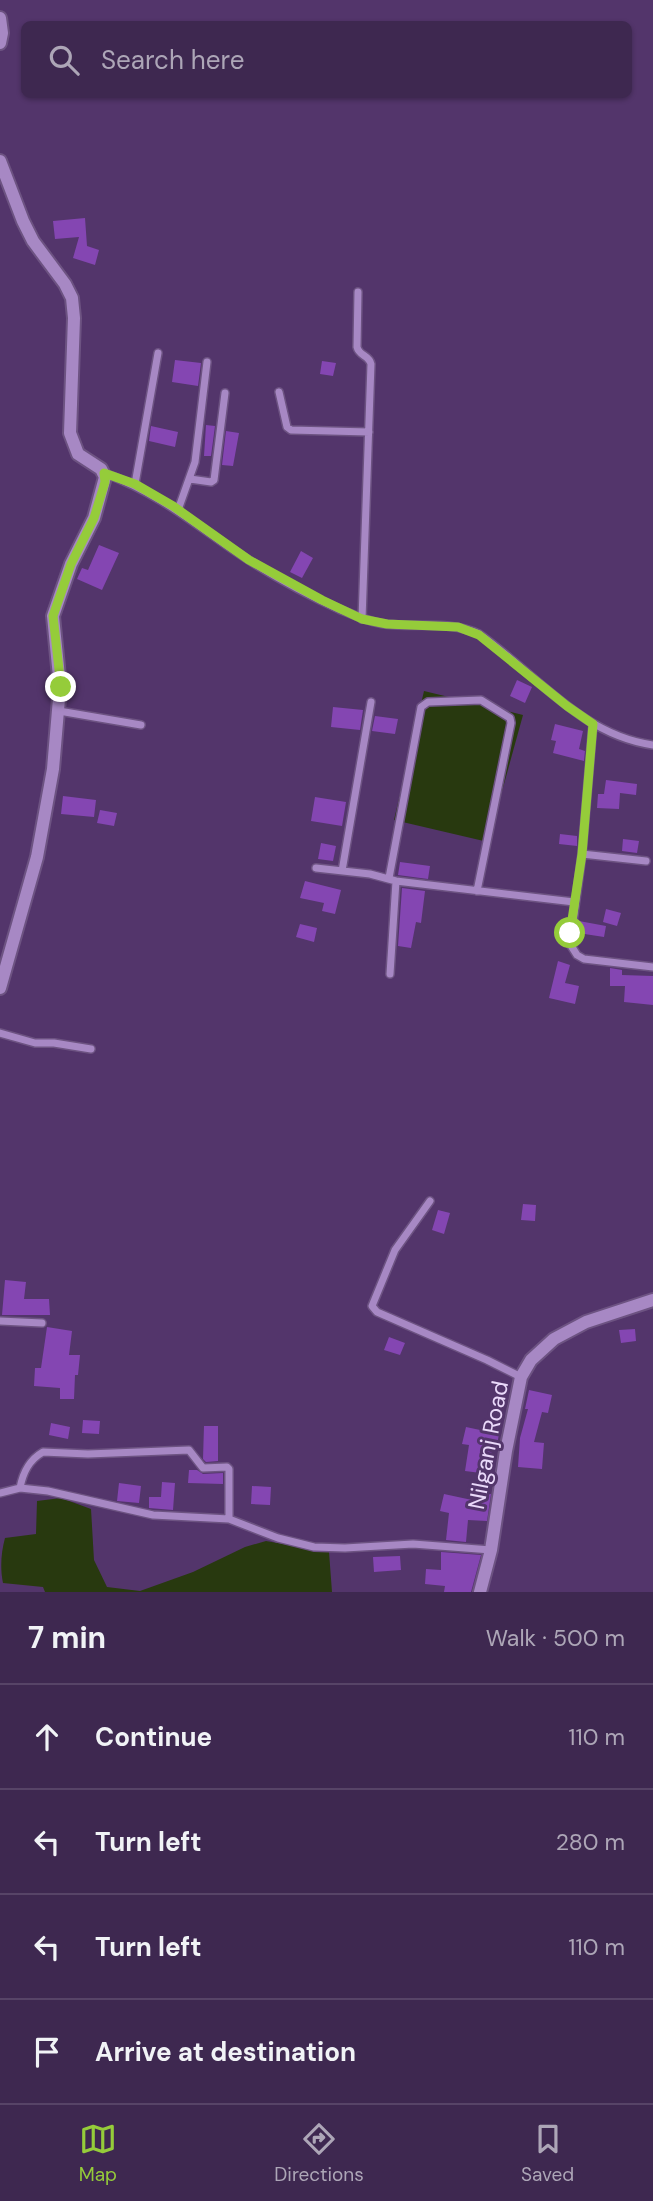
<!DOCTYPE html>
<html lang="en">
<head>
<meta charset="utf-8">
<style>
	body { margin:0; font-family:"DM Sans",sans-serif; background:#453057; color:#f1f3f6 }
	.stop { position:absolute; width:21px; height:21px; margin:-16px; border:5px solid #95cc3a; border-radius:50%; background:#fff }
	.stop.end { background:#95cc3a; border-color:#fff; box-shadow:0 2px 7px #0008 }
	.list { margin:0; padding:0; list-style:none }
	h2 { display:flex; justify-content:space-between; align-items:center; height:91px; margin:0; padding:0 28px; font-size:30px }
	h2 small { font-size:23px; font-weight:400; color:#ada6b7 }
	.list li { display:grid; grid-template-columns:46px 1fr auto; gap:21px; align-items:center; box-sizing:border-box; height:105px; padding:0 28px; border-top:2px solid #574467 }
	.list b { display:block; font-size:26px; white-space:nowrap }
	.list em { font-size:23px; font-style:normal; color:#ada6b7 }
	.icon { flex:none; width:38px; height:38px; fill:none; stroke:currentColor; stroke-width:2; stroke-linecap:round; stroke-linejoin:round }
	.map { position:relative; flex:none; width:653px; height:1592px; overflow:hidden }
	.search { position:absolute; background:#3e2850; box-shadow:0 2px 5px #0004; left:21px; right:21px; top:21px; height:77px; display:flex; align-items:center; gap:18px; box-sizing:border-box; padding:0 24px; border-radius:10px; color:#ada6b7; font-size:26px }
	.sheet { height:511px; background:#3e2850 }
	nav { display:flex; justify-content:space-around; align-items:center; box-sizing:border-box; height:98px; border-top:2px solid #574467; background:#3e2850; font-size:19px; color:#ada6b7 }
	nav a { display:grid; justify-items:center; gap:4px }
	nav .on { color:#95cc3a }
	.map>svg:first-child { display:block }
	.water { fill:#28390f }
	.building { fill:#8446b2 }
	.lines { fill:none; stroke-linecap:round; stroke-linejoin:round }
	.minor-casing { stroke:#6d5382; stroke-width:10 }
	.tertiary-casing { stroke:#6d5382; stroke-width:16 }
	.minor { stroke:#a788c4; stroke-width:7 }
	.tertiary { stroke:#a788c4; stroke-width:12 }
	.route { stroke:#95cc3a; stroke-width:9 }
	.labels { text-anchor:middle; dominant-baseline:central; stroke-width:6; stroke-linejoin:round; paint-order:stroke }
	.street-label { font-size:23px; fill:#ead9fa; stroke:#53356b }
</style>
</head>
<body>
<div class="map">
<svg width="653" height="1592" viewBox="0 0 653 1592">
	<rect width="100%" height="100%" fill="#53356b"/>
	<path class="water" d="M424,691L523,715L488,842L394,820Z
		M61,1498L91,1509L94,1560L107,1587L140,1591L193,1572L245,1547L266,1541L329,1552L332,1592H45L43,1587L3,1583C0,1568 1,1553 5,1538L36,1534L37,1501Z"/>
	<path class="building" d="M85,218L87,246L99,250L95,265L73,258L79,237L55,239L53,221Z
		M175,360L201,363L198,386L172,382Z
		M322,361L336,363L333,376L320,374Z
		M206,425L215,426L211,456H204Z
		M151,426L178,432L175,447L149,441Z
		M226,431L239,433L233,466L222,465Z
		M99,545L119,553L102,590L77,579L82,568L88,570Z
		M301,551L313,558L302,578L290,572Z
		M517,680L532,687L525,703L510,696Z
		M333,707L363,710L360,730L331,727Z
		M375,716L398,719L395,734L372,731Z
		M555,724L583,731L579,749L585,751L584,761L553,753L556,741L551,740Z
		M606,780L637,784L636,795L620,793L619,809L597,808L598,794H604Z
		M63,796L96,800L94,817L61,814Z
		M315,797L346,802L342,826L311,821Z
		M100,810L117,813L114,826L97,823Z
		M560,834L577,836V846L559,844Z
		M623,839L639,841L637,853L622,851Z
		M321,843L336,846L333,861L318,859Z
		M400,862L430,866L428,879L398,875Z
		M305,881L341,890L335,914L322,911L324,903L300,898Z
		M402,888L425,891L421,923L416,922L411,948L398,946Z
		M606,909L621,913L617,926L603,922Z
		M579,921L606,926L604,937L578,933Z
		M300,924L317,928L314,942L296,937Z
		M558,961L570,965L565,983L579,986L575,1004L549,998Z
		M610,968L622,970V975L653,976V1005L624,1002L625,986H610Z
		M523,1204L536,1205L535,1221L521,1220Z
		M438,1210L450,1213L444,1234L432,1230Z
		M5,1280L26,1282L24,1299H49L50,1315H2Z
		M47,1327L72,1331L69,1355H80L78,1375H75L74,1399H60V1388L34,1386L35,1368H41Z
		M635,1329L636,1341L621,1343L619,1330Z
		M389,1337L405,1343L400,1355L384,1350Z
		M529,1390L552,1395L548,1413L542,1412L534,1442L544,1443L542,1469L518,1467L520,1438L528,1409H525Z
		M83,1420L100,1421L99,1434L82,1433Z
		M51,1423L70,1427L68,1439L49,1435Z
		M204,1426H218V1461L206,1462L203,1459Z
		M466,1427L499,1434L496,1450L492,1449L489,1474L465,1471L469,1445L462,1444Z
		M189,1470H197L203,1474L223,1473V1484L188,1483Z
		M162,1482L175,1483L173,1510L149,1508V1497H161Z
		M119,1483L141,1486L139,1503L117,1501Z
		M252,1486L271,1487L270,1505L251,1504Z
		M472,1492L491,1494L487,1521L468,1520L466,1542L446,1540L449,1513L440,1511L444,1494L472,1500Z
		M441,1552L481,1555L471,1592H444L445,1586L425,1584L426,1569L441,1570Z
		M400,1556L401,1570L374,1572L373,1557Z"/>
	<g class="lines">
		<g class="minor-casing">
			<path id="minor" d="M358,292L357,347C359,356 369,355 371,364L362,619
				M279,392L287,427L291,430L369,432
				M104,473C154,491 189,519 232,549C266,572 302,592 339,609C354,615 369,622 385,624C417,628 449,620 479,634C536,674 581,735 653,745
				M190,479L211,482L214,480L225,393
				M135,484L158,353
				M178,510L195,462L207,362
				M59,711L141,725
				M593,724L582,854L570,944L577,955L584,959L653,967
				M582,854L646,861
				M316,868L370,874L396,881L574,902
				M342,871L371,702
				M389,878L421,707L428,702L481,700L510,718L511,723L477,891
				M390,974L396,881
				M0,1033L35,1043H54L91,1049
				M430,1201L395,1250L372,1306L377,1312L487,1360L521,1377
				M0,1321L42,1323
				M20,1488C23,1472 29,1460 43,1452L88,1454L189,1450L203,1468L227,1467L229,1469V1519
				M0,1493L20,1488L48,1491L153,1515L229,1519L278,1538L314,1547L345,1548L413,1544L491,1550"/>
		</g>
		<g class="tertiary-casing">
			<path id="tertiary" d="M0,18L2,33L0,43
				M0,161L23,221L33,241L65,284L72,298L74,318L70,433L78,454L101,469L105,477L94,518L71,564L53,616L60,687L53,769L37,857L0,988
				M480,1592L491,1550L506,1451L521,1377L531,1360L554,1339L586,1322L653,1300"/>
		</g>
		<use href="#minor" class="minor"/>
		<use href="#tertiary" class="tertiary"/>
	</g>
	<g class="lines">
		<path class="route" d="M61,687L53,616L71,564L94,518L105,482L104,473L135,484L173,506L249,560L322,600L362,619L387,624L458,627L479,635L567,706L593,724L582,854L570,933"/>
	</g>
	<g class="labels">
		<g class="street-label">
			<text transform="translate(488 1445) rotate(-79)">Nilganj Road</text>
		</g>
	</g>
</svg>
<div class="stop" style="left:570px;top:933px"></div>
<div class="stop end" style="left:61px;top:687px"></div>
<div class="search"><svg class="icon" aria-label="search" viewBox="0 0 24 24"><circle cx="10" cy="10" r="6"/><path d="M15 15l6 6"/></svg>Search here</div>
</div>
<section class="sheet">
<h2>7 min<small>Walk · 500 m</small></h2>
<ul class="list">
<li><svg class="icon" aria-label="ahead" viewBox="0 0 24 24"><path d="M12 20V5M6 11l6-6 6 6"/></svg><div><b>Continue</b></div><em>110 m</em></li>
<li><svg class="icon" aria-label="left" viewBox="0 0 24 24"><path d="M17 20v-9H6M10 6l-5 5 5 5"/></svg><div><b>Turn left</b></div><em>280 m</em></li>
<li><svg class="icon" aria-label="left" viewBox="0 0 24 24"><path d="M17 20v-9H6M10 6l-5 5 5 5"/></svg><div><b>Turn left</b></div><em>110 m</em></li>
<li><svg class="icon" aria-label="arrive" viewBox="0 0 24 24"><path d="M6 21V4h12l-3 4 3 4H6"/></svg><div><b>Arrive at destination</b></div></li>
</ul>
</section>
<nav>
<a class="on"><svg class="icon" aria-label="map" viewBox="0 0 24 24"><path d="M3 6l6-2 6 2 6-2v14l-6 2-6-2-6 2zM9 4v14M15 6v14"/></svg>Map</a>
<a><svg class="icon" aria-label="directions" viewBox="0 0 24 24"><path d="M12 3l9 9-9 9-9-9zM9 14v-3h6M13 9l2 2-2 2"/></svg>Directions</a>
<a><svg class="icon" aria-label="saved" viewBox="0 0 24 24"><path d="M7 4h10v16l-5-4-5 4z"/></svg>Saved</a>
</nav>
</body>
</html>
